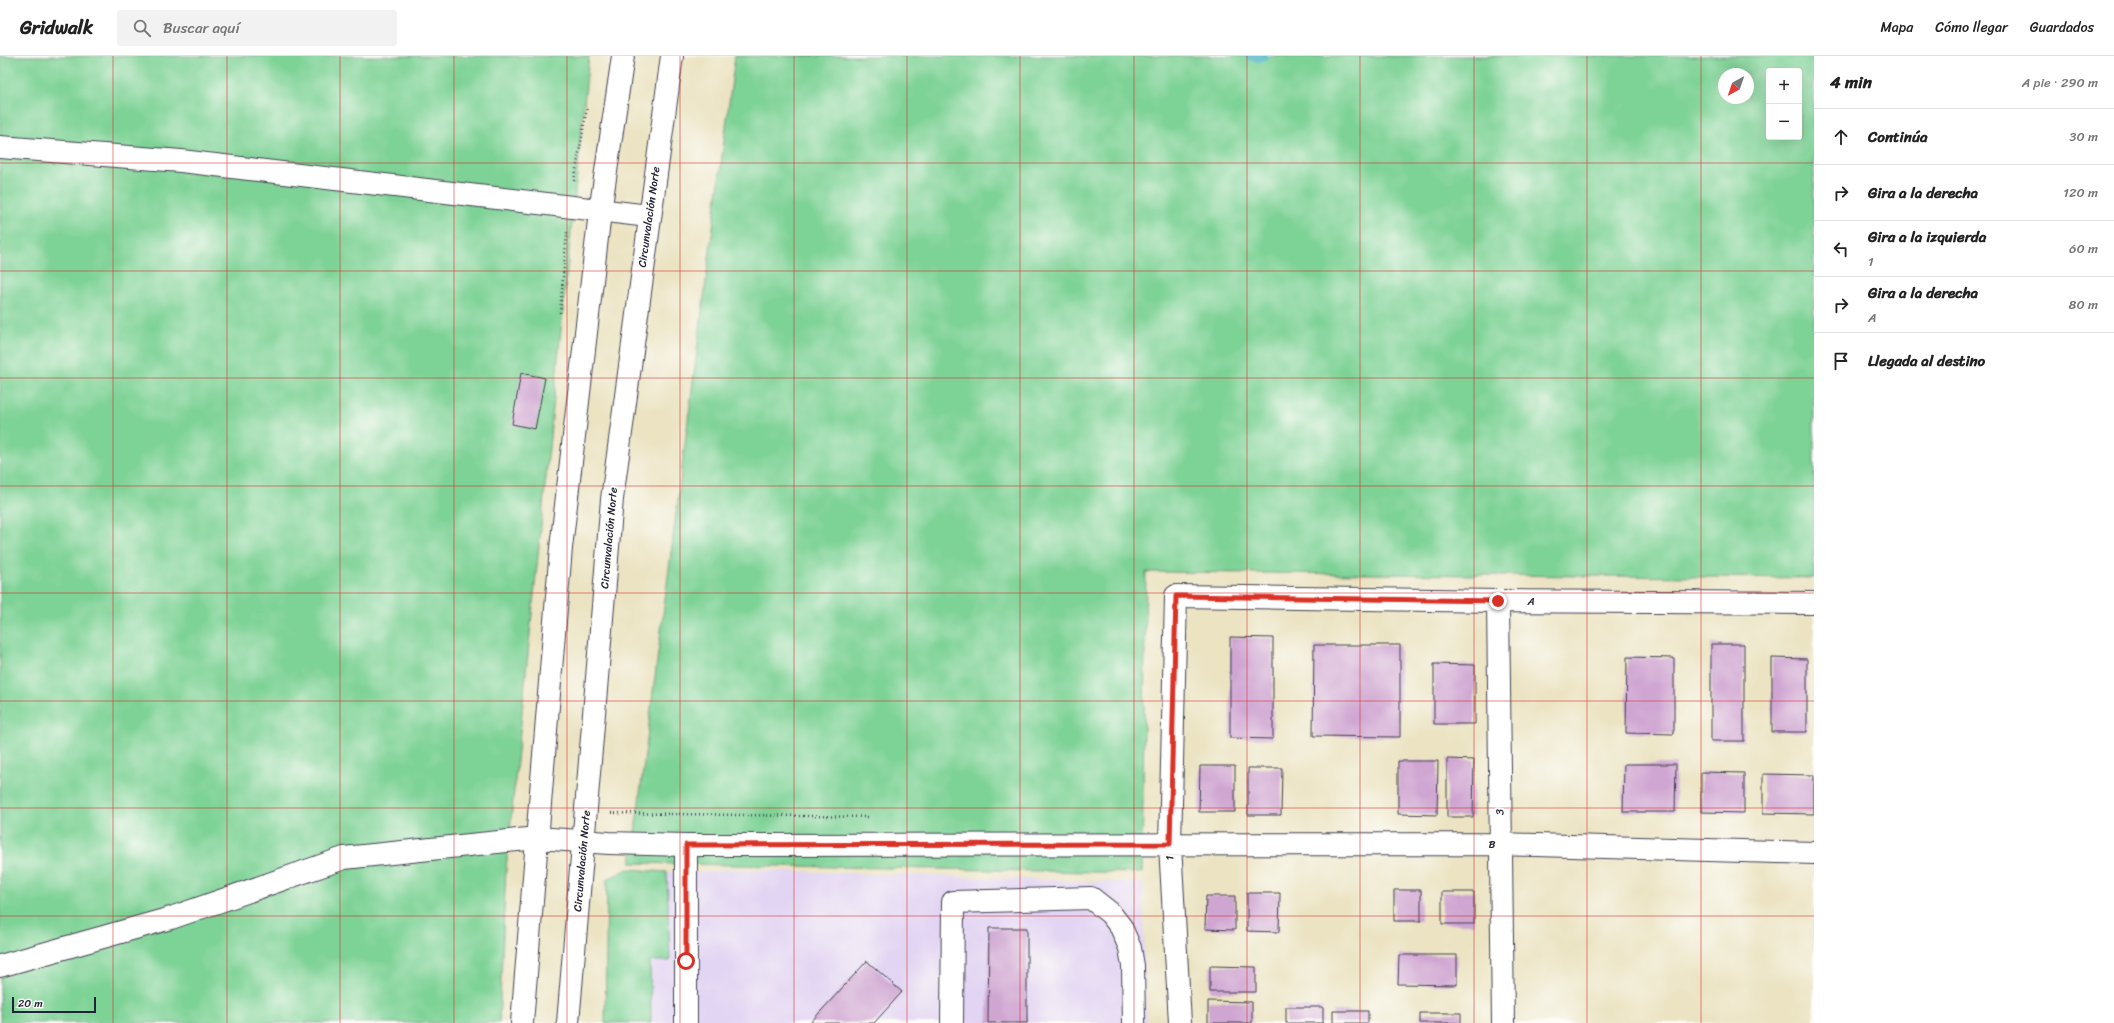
<!DOCTYPE html>
<html lang="es">
<head>
<meta charset="utf-8">
<style>
	body { margin:0; font-family:Sriracha,sans-serif; background:#f2f2f2; color:#222 }
	.controls { position:absolute; right:12px; top:12px; display:grid; overflow:hidden; border-radius:4px; box-shadow:0 4px 16px #0002 }
	.controls button { width:36px; height:36px; display:grid; place-items:center; padding:0; border:0; border-bottom:1px solid #e0e0e0; background:#fff; color:#222; font:20px sans-serif }
	.compass { position:absolute; left:1718px; top:12px; width:36px; height:36px; border-radius:50%; background:#fff; box-shadow:0 4px 16px #0002; rotate:220deg }
	.scale { position:absolute; left:12px; bottom:10px; width:84px; box-sizing:border-box; padding-left:4px; border:2px solid #22223b; border-top:0; font-size:11px; line-height:14px; white-space:nowrap; color:#22223b; -webkit-text-stroke:3px #fdfcf7; paint-order:stroke }
	.stop { position:absolute; width:12px; height:12px; margin:-9px; border:3px solid #d93025; border-radius:50%; background:#fff }
	.stop.end { background:#d93025; border-color:#fff; box-shadow:0 1px 4px #0008 }
	.list { margin:0; padding:0; list-style:none }
	h2 { display:flex; justify-content:space-between; align-items:center; height:52px; margin:0; padding:0 16px; font-size:17px }
	h2 small { font-size:13px; font-weight:400; color:#767676 }
	.list li { display:grid; grid-template-columns:26px 1fr auto; gap:12px; align-items:center; box-sizing:border-box; height:56px; padding:0 16px; border-top:1px solid #e0e0e0 }
	.list b { display:block; font-size:15px; white-space:nowrap }
	.list p { margin:0; font-size:13px; white-space:nowrap; color:#767676 }
	.list em { font-size:13px; font-style:normal; color:#767676 }
	.icon { flex:none; width:22px; height:22px; fill:none; stroke:currentColor; stroke-width:2; stroke-linecap:round; stroke-linejoin:round }
	.map { position:relative; flex:none; width:1814px; height:967px; overflow:hidden }
	header { display:flex; align-items:center; gap:24px; box-sizing:border-box; height:56px; padding:0 20px; background:#fff; border-bottom:1px solid #e0e0e0 }
	header strong { font-size:19px }
	nav { display:flex; gap:22px; margin-inline-start:auto; font-size:14px }
	.search { width:280px; height:36px; background:#f2f2f2; display:flex; align-items:center; gap:10px; box-sizing:border-box; padding:0 14px; border-radius:4px; color:#767676; font-size:15px }
	main { display:flex }
	aside { flex:1; background:#fff }
	.map>svg:first-child { display:block }
	.built { fill:#e2d4f3 }
	.green { fill:#7dd295; stroke:#507a68; fill-rule:evenodd }
	.lines { fill:none; stroke-linecap:round; stroke-linejoin:round }
	.stream { stroke:#4ab6c7; stroke-width:8 }
	.building { fill:#cfa5d2 }
	.minor-casing { stroke:#403f4f; stroke-width:24 }
	.highway-casing { stroke:#403f4f; stroke-width:24 }
	.path { stroke:#403f4f; stroke-width:2.5; stroke-dasharray:1 3; stroke-linecap:butt }
	.minor { stroke:#fff; stroke-width:22 }
	.highway { stroke:#fff; stroke-width:22 }
	.route { stroke:#d93025; stroke-width:5 }
	.grid { fill:none; stroke:#d62828; stroke-width:1; stroke-opacity:0.55 }
	.labels { text-anchor:middle; dominant-baseline:central; stroke-width:4; stroke-linejoin:round; paint-order:stroke }
	.street-label { font-size:11px; fill:#22223b; stroke:#fdfcf7 }
</style>
</head>
<body>
<header>
<strong>Gridwalk</strong>
<div class="search"><svg class="icon" aria-label="search" viewBox="0 0 24 24"><circle cx="10" cy="10" r="6"/><path d="M15 15l6 6"/></svg>Buscar aquí</div>
<nav><a>Mapa</a><a>Cómo llegar</a><a>Guardados</a></nav>
</header>
<main>
<div class="map">
<svg width="1814" height="967" viewBox="0 0 1814 967">
	<rect width="100%" height="100%" fill="#fdfcf7"/>
	<filter id="ink" filterUnits="userSpaceOnUse"><feTurbulence type="fractalNoise" baseFrequency=".025" numOctaves="2"/><feDisplacementMap in="SourceGraphic" scale="8" xChannelSelector="R" yChannelSelector="G"/><feConvolveMatrix kernelMatrix="1 2 1 2 8 2 1 2 1" color-interpolation-filters="sRGB"/></filter>
	<filter id="wash" filterUnits="userSpaceOnUse"><feTurbulence type="fractalNoise" baseFrequency=".012" numOctaves="4" result="noise"/><feDisplacementMap in="SourceGraphic" scale="16" xChannelSelector="R" yChannelSelector="G"/><feGaussianBlur stdDeviation="0.9" result="paint"/><feColorMatrix in="noise" values="0 0 0 0 0 0 0 0 0 0 0 0 0 0 0 0 0 1.4 0 .05"/><feComposite in="paint" operator="in"/></filter>
	<g filter="url(#wash)">
		<rect width="100%" height="100%" fill="#ebe3c2"/>
		<path class="built" d="M628,813L667,816H714L727,813L1143,827L1146,967H605L607,823Z"/>
		<path class="green" d="M0,0H589L506,813L499,967H0Z
			M735,0H1814V522L1146,516L1142,817L631,807ZM1769,15H1799V81H1769ZM1724,18H1748V42H1724Z
			M628,813L667,816L670,905H650L651,967H605L607,823Z"/>
		<g class="lines">
			<path class="stream" d="M1249,0L1259,2L1264,0"/>
		</g>
		<g id="blocks">
			<path class="building" d="M521,317L545,322L535,373L512,368Z
				M1230,581L1273,582V683L1230,682Z
				M1711,588H1744V685H1711Z
				M1314,589H1400V681L1313,680Z
				M1627,601L1674,602V678L1626,677Z
				M1772,602L1807,603V676H1772Z
				M1434,608L1475,609V668H1434Z
				M1447,703L1474,704L1473,761H1447Z
				M1398,705H1438L1437,759L1398,758Z
				M1624,708H1676L1675,756H1623Z
				M1200,710H1235V756H1199Z
				M1248,712H1282L1281,759H1248Z
				M1701,716L1744,717V757L1701,756Z
				M1763,718L1814,719V758L1763,757Z
				M1394,834H1421V865H1394Z
				M1442,836H1474V868H1442Z
				M1247,837H1280L1279,876L1247,875Z
				M1206,840H1235V874L1205,873Z
				M989,872H1027V967H988Z
				M1399,899H1457V929L1398,928Z
				M867,905L902,936L874,967H810Z
				M1210,910L1256,911V936H1210Z
				M1208,945L1252,946V967H1208Z
				M1286,951H1323V967H1286Z
				M1333,955H1368V967H1333Z
				M1420,957H1461V967H1420Z"/>
		</g>
	</g>
	<g filter="url(#ink)">
		<use href="#blocks" fill-opacity="0" stroke="#403f4f" stroke-width="1"/>
		<g class="lines">
			<g class="minor-casing">
				<path id="minor" d="M0,91L181,105L649,160
					M1498,545L1503,967
					M686,789V967
					M0,910L171,862L344,802L537,782L609,787L686,789L1500,788L1814,797
					M952,967L953,846L1091,842L1110,857L1121,871L1130,892L1133,910L1134,967
					M1180,967L1170,789L1176,540L1498,545L1814,547"/>
			</g>
			<g class="highway-casing">
				<path id="highway" d="M522,967L561,492L600,156L623,0
					M568,967L612,443L672,0"/>
			</g>
			<path class="path" d="M574,125L587,52
				M560,257L567,176
				M611,757L870,761"/>
			<use href="#minor" class="minor"/>
			<use href="#highway" class="highway"/>
		</g>
	</g>
	<g class="lines" filter="url(#ink)">
		<path class="route" d="M686,905V789L1170,788L1176,540L1498,545"/>
	</g>
	<path class="grid" d="M113,0V967M227,0V967M340,0V967M454,0V967M567,0V967M680,0V967M794,0V967M907,0V967M1020,0V967M1134,0V967M1247,0V967M1360,0V967M1474,0V967M1587,0V967M1701,0V967M0,107H1814M0,215H1814M0,322H1814M0,430H1814M0,537H1814M0,645H1814M0,752H1814M0,860H1814"/>
	<g class="labels">
		<g class="street-label">
			<text transform="translate(649 161) rotate(-82)">Circunvalación Norte</text>
			<text transform="translate(609 482) rotate(-85)">Circunvalación Norte</text>
			<text x="1531" y="545">A</text>
			<text transform="translate(1500 756) rotate(-91)">3</text>
			<text x="1492" y="788">B</text>
			<text transform="translate(1170 802) rotate(-93)">1</text>
			<text transform="translate(582 805) rotate(-85)">Circunvalación Norte</text>
		</g>
	</g>
</svg>
<div class="controls">
<button>+</button>
<button>−</button>
</div>
<svg class="compass" viewBox="-18 -18 36 36"><path d="M0-13l5 13h-10z" fill="#e53935"/><path d="M0 13l5-13h-10z" fill="#767676"/></svg>
<div class="scale">20 m</div>
<div class="stop" style="left:686px;top:905px"></div>
<div class="stop end" style="left:1498px;top:545px"></div>
</div>
<aside>
<h2>4 min<small>A pie · 290 m</small></h2>
<ul class="list">
<li><svg class="icon" aria-label="ahead" viewBox="0 0 24 24"><path d="M12 20V5M6 11l6-6 6 6"/></svg><div><b>Continúa</b></div><em>30 m</em></li>
<li><svg class="icon" aria-label="right" viewBox="0 0 24 24"><path d="M7 20v-9h11M14 6l5 5-5 5"/></svg><div><b>Gira a la derecha</b></div><em>120 m</em></li>
<li><svg class="icon" aria-label="left" viewBox="0 0 24 24"><path d="M17 20v-9H6M10 6l-5 5 5 5"/></svg><div><b>Gira a la izquierda</b><p>1</p></div><em>60 m</em></li>
<li><svg class="icon" aria-label="right" viewBox="0 0 24 24"><path d="M7 20v-9h11M14 6l5 5-5 5"/></svg><div><b>Gira a la derecha</b><p>A</p></div><em>80 m</em></li>
<li><svg class="icon" aria-label="arrive" viewBox="0 0 24 24"><path d="M6 21V4h12l-3 4 3 4H6"/></svg><div><b>Llegada al destino</b></div></li>
</ul>
</aside>
</main>
</body>
</html>
